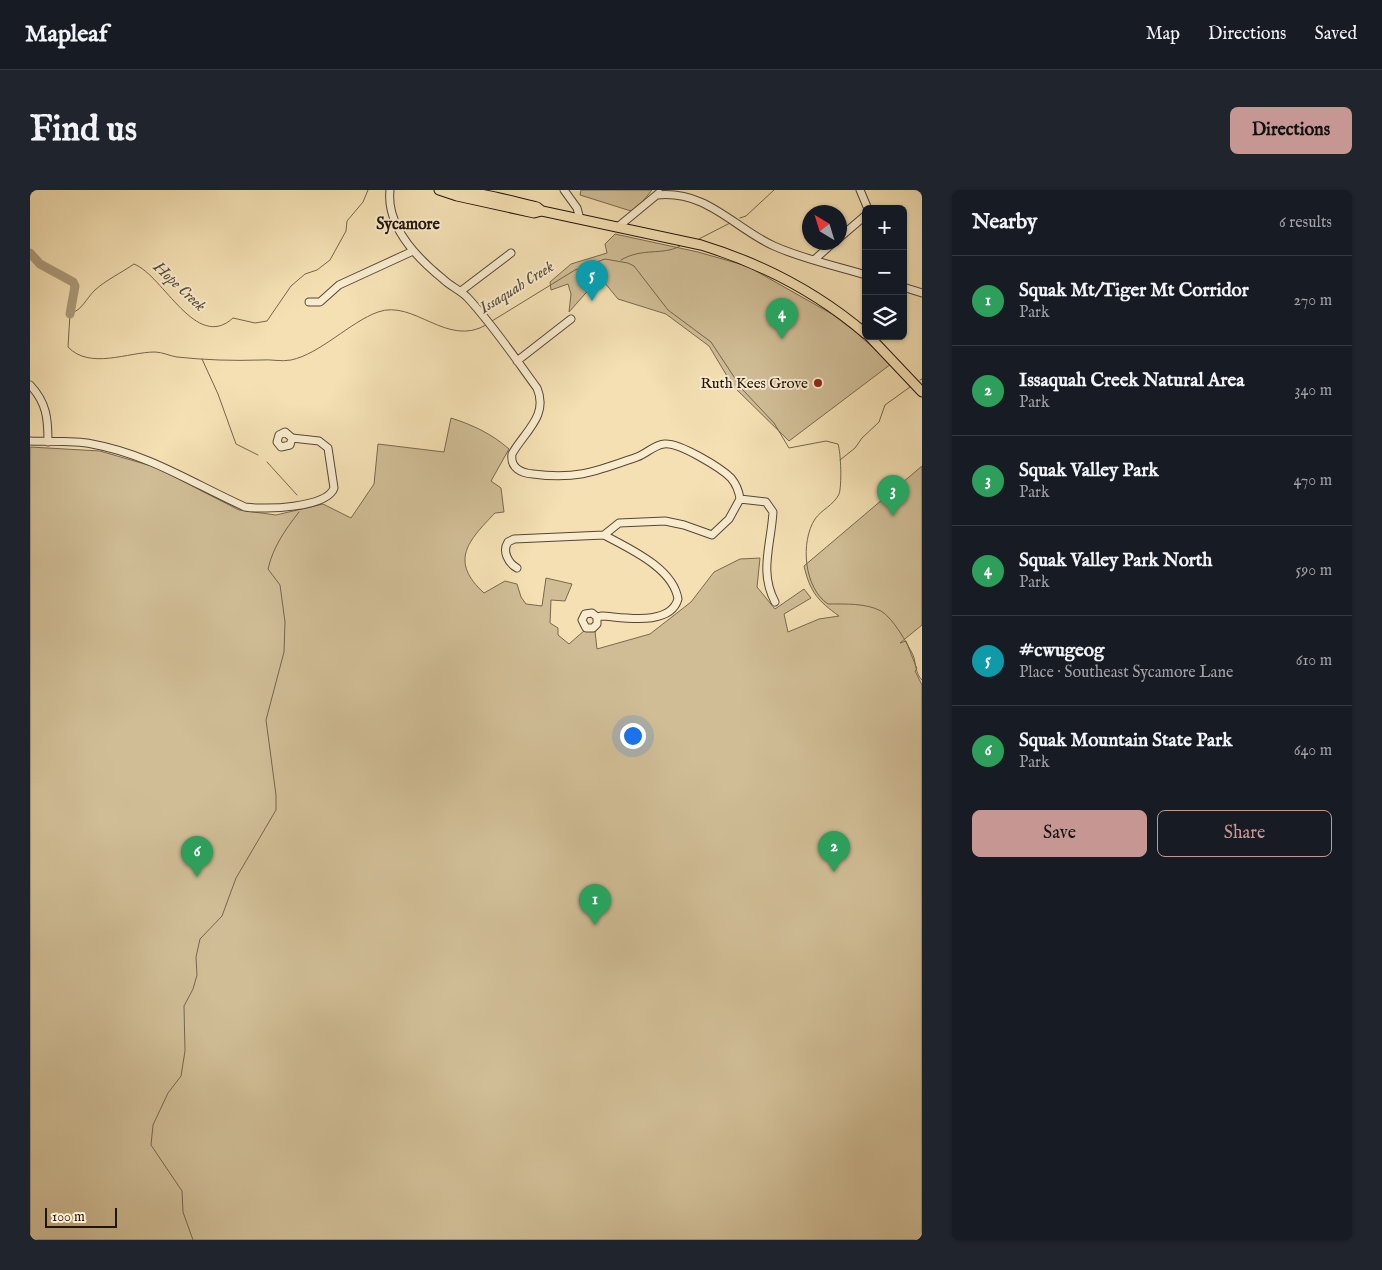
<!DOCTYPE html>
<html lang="en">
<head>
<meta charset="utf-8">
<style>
	body { margin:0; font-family:"IM FELL English",serif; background:#20242c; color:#f1f3f6 }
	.controls { position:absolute; right:15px; top:15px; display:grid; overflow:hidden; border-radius:8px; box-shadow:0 1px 4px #0004 }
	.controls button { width:45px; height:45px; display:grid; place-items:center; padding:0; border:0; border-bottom:1px solid #363941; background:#171b24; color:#f1f3f6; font:25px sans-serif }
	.compass { position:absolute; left:772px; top:15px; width:45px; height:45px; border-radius:50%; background:#171b24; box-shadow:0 1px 4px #0004; rotate:322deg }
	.scale { position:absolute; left:15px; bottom:12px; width:72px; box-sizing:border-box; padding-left:5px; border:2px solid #21140b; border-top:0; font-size:14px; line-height:18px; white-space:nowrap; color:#21140b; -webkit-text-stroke:4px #f8ebce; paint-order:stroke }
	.you { position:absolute; left:602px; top:545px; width:18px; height:18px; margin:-12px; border:4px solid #fff; border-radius:50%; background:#1a73e8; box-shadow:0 0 0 8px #1a73e833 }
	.badge { display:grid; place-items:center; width:32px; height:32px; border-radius:50%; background:#c59692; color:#fff; font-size:16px; font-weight:700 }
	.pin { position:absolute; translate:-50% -41px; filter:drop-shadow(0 1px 2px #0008) }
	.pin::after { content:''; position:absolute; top:26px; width:18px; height:15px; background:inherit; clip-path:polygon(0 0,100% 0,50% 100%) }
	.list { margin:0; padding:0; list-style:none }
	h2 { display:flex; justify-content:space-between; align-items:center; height:65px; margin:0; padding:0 20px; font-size:21px }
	h2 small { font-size:16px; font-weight:400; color:#9ea1a6 }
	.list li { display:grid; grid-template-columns:32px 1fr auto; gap:15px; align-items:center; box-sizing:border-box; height:90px; padding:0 20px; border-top:1px solid #363941 }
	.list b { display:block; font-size:19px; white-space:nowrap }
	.list p { margin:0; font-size:16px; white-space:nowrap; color:#9ea1a6 }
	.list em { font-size:16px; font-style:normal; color:#9ea1a6 }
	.actions { display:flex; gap:10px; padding:15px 20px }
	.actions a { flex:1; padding:11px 0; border:1px solid #c59692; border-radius:8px; text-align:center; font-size:18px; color:#c59692 }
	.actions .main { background:#c59692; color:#111 }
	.icon { flex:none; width:28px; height:28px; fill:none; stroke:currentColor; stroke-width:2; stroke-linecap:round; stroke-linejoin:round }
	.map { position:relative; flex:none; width:892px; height:1050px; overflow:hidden; border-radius:8px }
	header { display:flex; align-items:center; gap:30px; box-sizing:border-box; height:70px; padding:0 25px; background:#171b24; border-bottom:1px solid #363941 }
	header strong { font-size:24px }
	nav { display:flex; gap:28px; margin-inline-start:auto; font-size:18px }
	.intro { display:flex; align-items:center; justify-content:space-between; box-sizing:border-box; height:120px; padding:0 30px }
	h1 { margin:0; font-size:35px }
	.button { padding:12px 22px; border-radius:8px; background:#c59692; color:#111; font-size:18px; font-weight:700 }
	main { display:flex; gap:30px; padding:0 30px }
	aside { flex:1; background:#171b24; border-radius:8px; box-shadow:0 1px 4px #0004 }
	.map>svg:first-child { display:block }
	.green { fill:#d0bd96; stroke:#786850 }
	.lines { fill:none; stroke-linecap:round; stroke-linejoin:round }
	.stream { stroke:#74654e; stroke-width:1 }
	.river { stroke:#ac9b7a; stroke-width:9 }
	.minor-casing { stroke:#564735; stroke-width:9 }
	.major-casing { stroke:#21140b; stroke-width:11 }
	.minor { stroke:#f8ebce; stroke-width:7 }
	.major { stroke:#f4e0b3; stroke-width:9 }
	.poi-dot { fill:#8f2418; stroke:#f8ebce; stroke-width:2 }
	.labels { text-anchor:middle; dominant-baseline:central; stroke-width:4; stroke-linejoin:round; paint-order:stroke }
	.poi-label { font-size:15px; fill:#21140b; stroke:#f8ebce; text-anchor:end }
	.neighbourhood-label { font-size:16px; font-weight:bold; fill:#21140b; stroke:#f8ebce }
	.water-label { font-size:16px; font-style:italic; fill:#594a37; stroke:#f8ebce }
</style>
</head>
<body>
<header>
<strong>Mapleaf</strong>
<nav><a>Map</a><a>Directions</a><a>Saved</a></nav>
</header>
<div class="intro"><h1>Find us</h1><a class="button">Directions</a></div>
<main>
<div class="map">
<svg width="892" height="1050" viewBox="0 0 892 1050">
	<rect width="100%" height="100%" fill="#f4e0b3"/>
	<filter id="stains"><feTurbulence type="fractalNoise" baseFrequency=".004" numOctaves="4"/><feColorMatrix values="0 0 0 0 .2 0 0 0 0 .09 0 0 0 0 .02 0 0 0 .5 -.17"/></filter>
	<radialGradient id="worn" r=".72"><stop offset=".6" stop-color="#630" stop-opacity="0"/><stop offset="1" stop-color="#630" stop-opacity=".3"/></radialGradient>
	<path class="green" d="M551,0H622L604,22L550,5Z
		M585,44L668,62L717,76L802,124L827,143L861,174L759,251L703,196L679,156L636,124L588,109L570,87L539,122L541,104L538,94L521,100L520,92L541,74L577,63L575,54Z
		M421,228C443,235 462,244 479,259L461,291L471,298L474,322L465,323C438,351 419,371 454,403L475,391L487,394L491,407L496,414L512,416L516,388L542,394L535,411L521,410L520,433L528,438V445L539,454L555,440L565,441L567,459L620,444L661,412L684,382L710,369L730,368L727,397L745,419L774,399L781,408L754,424L758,442L789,429L809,426C788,411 780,402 774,376L892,276V435L870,453L876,451L887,479L885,481L892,495V1050H0V257L70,261L125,277L209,320L246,325L293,314L321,328L344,294L348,254L414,262Z"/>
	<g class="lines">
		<path class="stream" d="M338,0L333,12L317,31L316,41L300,70L287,80L275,84L261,96L237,131L225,133L203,128C166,162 134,86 104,74C91,83 76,90 65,100C55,110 53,119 40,124L38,157C60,180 98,162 125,162C132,162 140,166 147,167C175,170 203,171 231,170C241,169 251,172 261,170C290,164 320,132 348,122C384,109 417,158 456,135
			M710,28L716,26L744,0
			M667,50L700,33
			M591,70C613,57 632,66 650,56
			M462,131L545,80L575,69L598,73L604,76L638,120L681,152L712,199L744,233L759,258L796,251L808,254C811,263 812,296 809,304C804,315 791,320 785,329C770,352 774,398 798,414C815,414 836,413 851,421C863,428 877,453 883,465C886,472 885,484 892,490
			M172,169L188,204L206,254L228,265
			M890,190L892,189
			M810,270L825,258L832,248L849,232L855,215L880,197
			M237,272L267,305
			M163,1050L153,1022L152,1001L121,955L123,935L138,903L151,886L155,861L154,816L163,799L167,785L166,767L170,749L192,726L206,688L246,620V605L236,530L254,462L255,432L250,395L238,379C243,357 255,340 269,322"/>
		<path class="river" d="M0,63L10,74L43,92L45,96L40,124"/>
		<g class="minor-casing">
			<path id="minor" d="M360,0C356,36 387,68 413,89C420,96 430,100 437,107C463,135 485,168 507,198C519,226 494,242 482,264C480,278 491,283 503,284C547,290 567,281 607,267C616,264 624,255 634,254C649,252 691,278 701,288C706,294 709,301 710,309
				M534,0L547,18L550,29
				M830,0L838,19
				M627,5C677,0 704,38 744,56C773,69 806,76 836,85
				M589,36L629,3
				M809,48L836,25
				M784,70L804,52
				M873,97L892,103
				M431,101L481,63
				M279,112H290L309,95L383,61
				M487,171L541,129
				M0,195C17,213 18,229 18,252
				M0,251C20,252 42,250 62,254C118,264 164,294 215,317C234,320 297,318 304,298L298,258L289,251L262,248L255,242L249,245L247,252L251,257L260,255L262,248
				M710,309L736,312L743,322C741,355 729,382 745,412
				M487,378C478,373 472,361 478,352L484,349L574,345L589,333L635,331L654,335L682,345L699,329L710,309
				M567,427L562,423L555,424L552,430L556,438H563L567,434V427L572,426C592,427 640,437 648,409C643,378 600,359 574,345"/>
		</g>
		<g class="major-casing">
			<path id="major" d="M409,0L427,6L504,23L512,21
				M419,2C446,0 480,11 507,17L512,21L671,55C733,74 787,102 836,144
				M839,146L892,202"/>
		</g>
		<use href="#minor" class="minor"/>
		<use href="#major" class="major"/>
	</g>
	<circle class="poi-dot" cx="788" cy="193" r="5"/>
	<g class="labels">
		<g class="poi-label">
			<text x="778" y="193">Ruth Kees Grove</text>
		</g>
		<g class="neighbourhood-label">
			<text x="378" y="35">Sycamore</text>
		</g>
		<g class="water-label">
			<text transform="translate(149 97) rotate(43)">Hope Creek</text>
			<text transform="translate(487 98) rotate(-32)">Issaquah Creek</text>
		</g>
	</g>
	<rect width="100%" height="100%" filter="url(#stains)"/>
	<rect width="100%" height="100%" fill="url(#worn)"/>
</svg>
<div class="controls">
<button>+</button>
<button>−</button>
<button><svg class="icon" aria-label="layers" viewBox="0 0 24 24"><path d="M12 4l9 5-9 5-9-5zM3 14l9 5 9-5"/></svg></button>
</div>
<svg class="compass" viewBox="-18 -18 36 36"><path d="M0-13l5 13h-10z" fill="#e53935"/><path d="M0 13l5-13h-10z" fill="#9ea1a6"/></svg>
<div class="scale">100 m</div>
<div class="you"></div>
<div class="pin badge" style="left:565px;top:735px;background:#2e9e5b">1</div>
<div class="pin badge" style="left:804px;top:682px;background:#2e9e5b">2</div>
<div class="pin badge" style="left:863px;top:326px;background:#2e9e5b">3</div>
<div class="pin badge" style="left:752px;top:149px;background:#2e9e5b">4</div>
<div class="pin badge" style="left:562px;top:111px;background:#0f9aa8">5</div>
<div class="pin badge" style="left:167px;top:687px;background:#2e9e5b">6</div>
</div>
<aside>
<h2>Nearby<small>6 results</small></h2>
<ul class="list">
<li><span class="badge" style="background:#2e9e5b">1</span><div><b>Squak Mt/Tiger Mt Corridor</b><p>Park</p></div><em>270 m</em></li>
<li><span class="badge" style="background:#2e9e5b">2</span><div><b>Issaquah Creek Natural Area</b><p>Park</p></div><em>340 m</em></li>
<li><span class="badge" style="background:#2e9e5b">3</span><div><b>Squak Valley Park</b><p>Park</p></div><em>470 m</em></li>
<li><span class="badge" style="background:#2e9e5b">4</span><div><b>Squak Valley Park North</b><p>Park</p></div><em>590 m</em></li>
<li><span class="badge" style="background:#0f9aa8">5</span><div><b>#cwugeog</b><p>Place · Southeast Sycamore Lane</p></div><em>610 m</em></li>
<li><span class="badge" style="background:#2e9e5b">6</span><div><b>Squak Mountain State Park</b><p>Park</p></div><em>640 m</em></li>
</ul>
<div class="actions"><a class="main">Save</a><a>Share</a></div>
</aside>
</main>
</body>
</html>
